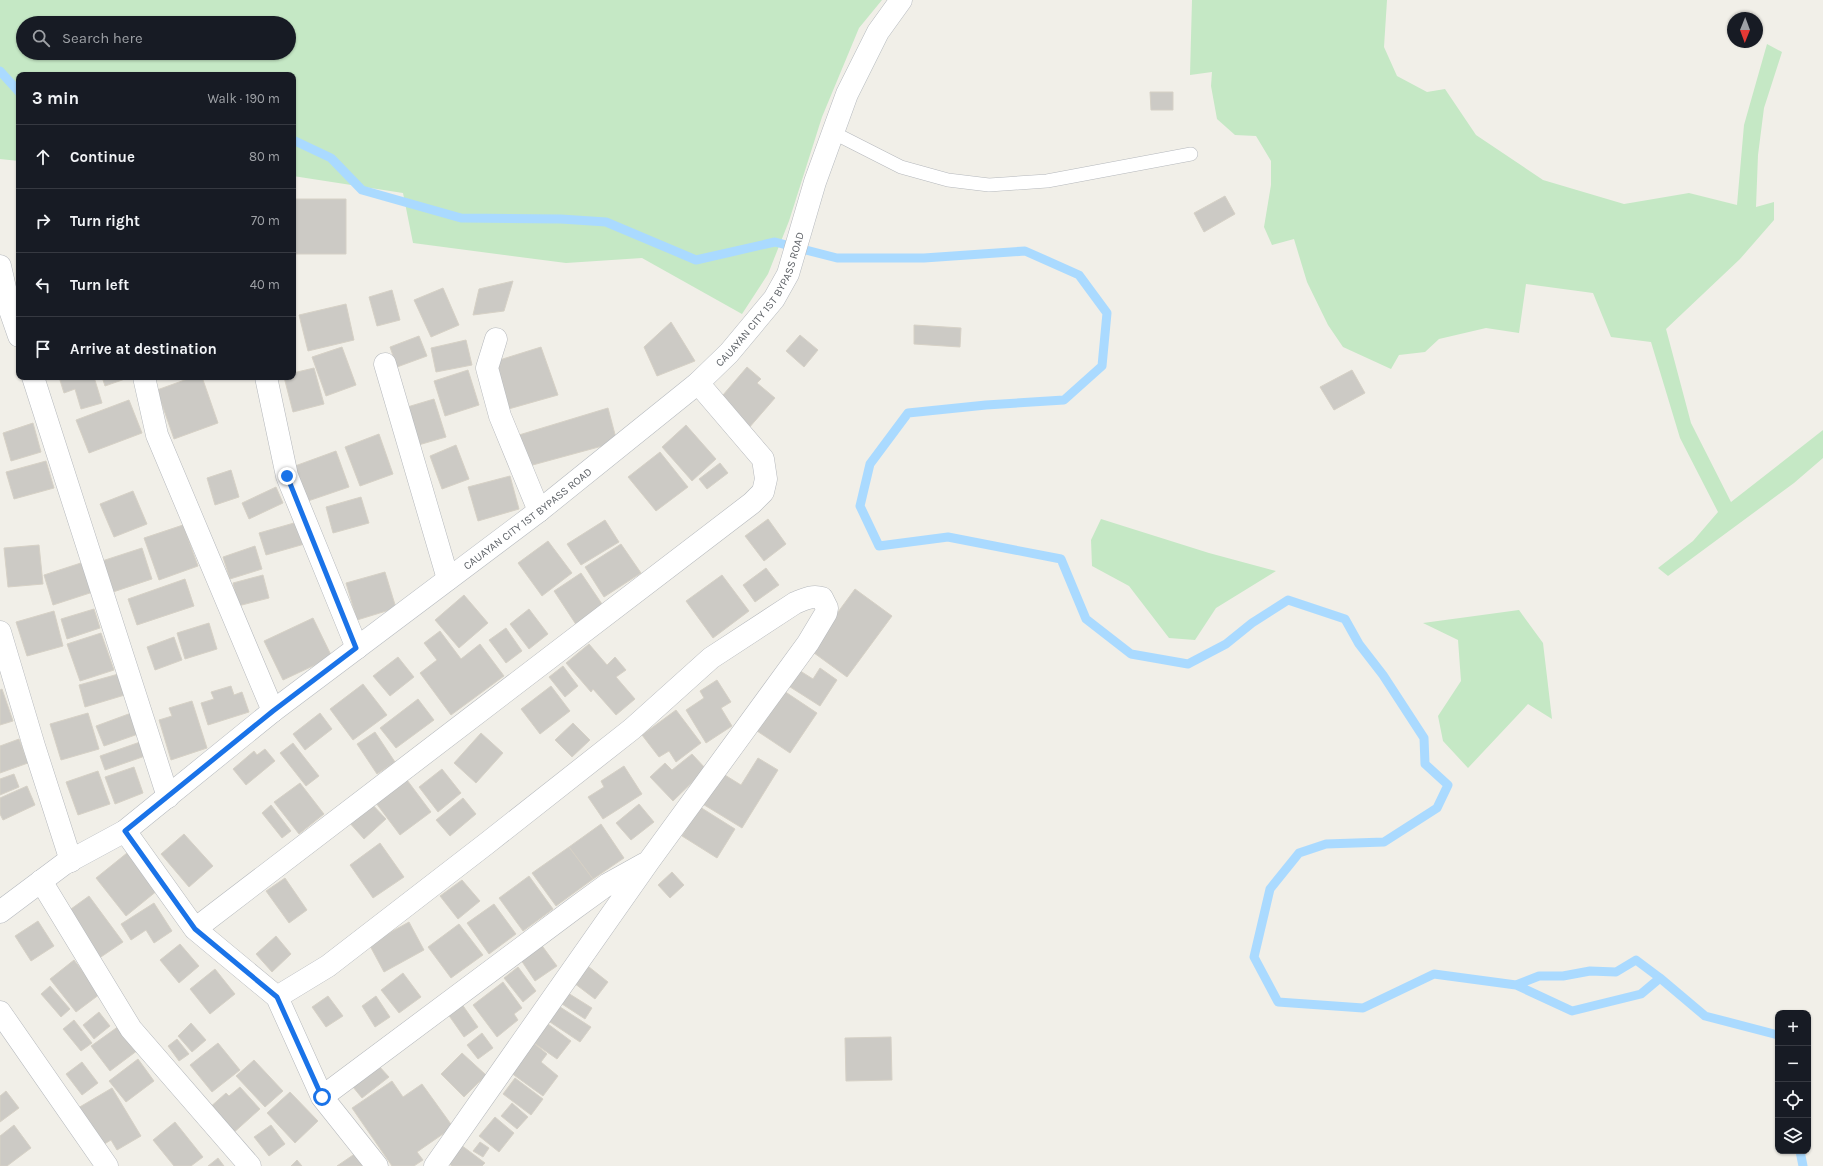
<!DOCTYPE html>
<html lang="en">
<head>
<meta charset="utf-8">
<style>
	body { margin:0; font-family:Karla,sans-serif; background:#242831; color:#f1f3f6 }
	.controls { position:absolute; right:12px; bottom:12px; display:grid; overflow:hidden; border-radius:8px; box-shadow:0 1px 3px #0004 }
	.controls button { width:36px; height:36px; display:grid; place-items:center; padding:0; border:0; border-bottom:1px solid #363941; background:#171b24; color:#f1f3f6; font:20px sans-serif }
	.compass { position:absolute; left:1727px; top:12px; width:36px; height:36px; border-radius:50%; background:#171b24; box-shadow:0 1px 3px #0004; rotate:181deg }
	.stop { position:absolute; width:12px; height:12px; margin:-9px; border:3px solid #1a73e8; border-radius:50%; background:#fff }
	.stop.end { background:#1a73e8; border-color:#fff; box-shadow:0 1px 4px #0008 }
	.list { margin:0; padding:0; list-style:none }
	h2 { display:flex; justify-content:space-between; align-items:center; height:52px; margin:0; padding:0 16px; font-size:17px }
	h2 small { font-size:13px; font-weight:400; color:#9ea1a6 }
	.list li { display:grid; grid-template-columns:26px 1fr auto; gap:12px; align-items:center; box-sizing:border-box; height:64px; padding:0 16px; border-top:1px solid #363941 }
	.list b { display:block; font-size:15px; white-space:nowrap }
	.list em { font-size:13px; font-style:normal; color:#9ea1a6 }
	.icon { flex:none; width:22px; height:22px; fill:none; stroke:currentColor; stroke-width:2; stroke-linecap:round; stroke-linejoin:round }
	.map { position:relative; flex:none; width:1823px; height:1166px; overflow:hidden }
	.search { position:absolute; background:#171b24; box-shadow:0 1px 3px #0004; left:16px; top:16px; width:280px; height:44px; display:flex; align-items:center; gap:10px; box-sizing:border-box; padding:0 14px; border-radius:22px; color:#9ea1a6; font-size:15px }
	.panel { position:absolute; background:#171b24; box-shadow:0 1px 3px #0004; left:16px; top:72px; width:280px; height:308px; border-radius:8px }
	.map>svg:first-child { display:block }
	.green { fill:#c5e8c5; fill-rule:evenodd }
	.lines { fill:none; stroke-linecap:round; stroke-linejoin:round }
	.stream { stroke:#aadaff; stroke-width:9 }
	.building { fill:#cccac5; stroke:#d6d1c6 }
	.lane-casing { stroke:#b5b8bc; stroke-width:14 }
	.street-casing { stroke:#b5b8bc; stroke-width:23 }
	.secondary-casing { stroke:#b6babf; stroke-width:23 }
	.lane { stroke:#fff; stroke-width:13 }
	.street { stroke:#fff; stroke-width:22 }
	.secondary { stroke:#fff; stroke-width:22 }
	.route { stroke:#1a73e8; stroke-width:5 }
	.labels { text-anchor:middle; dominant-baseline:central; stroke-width:3.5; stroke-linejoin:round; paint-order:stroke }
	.street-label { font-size:11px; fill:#5f6368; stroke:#fff }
</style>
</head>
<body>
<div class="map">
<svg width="1823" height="1166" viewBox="0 0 1823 1166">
	<rect width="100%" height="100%" fill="#f1efe8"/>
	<path class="green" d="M0,0H882L859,28L822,117L789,221L768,274L742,314L642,258L566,263L413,243L403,193L293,176V75H19V161L0,159ZM23,23H289V53H23Z
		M1192,0H1387L1384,47L1397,76L1427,92L1445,89L1476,135L1543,180L1624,204L1689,193L1737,205L1744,125L1767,44L1782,52L1764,108L1758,155L1756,207L1774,202V220L1740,259L1666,329L1691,423L1731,502L1823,430V458L1794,483L1668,576L1658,568L1693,541L1718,512L1680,438L1651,342L1611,337L1593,293L1526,284L1519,333L1486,328L1439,339L1425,352L1399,355L1391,369L1343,347L1328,325L1307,282L1294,239L1272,245L1264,227L1271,185V161L1256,136L1235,135L1217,119L1211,86L1212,72L1190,75Z
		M1101,519L1209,553L1276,571L1216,608L1195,640L1169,638L1129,586L1092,566L1091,540Z
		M1519,610L1543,643L1552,719L1528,704L1468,768L1443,741L1438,716L1461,681L1458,640L1423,623Z"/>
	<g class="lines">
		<path class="stream" d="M0,71L19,92
			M293,140L331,158L362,190L461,218L561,219L606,222L696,260L775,242L837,258H924L1025,251L1079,275L1107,313L1102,366L1064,400L986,405L908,413L870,464L860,506L879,546L948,537L1061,559L1086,619L1131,654L1188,664L1226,644L1252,623L1288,600L1345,619L1359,644L1383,675L1424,738L1425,764L1448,785L1437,808L1384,842L1326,844L1299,853L1270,889L1254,957L1278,1002L1363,1008L1434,974L1516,985L1572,1011L1641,994L1660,978L1705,1016L1778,1035
			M1516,985L1539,976H1563L1590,971L1616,972L1636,960L1660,978
			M1800,1151L1803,1166"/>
	</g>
	<path class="building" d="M1150,92H1173V110H1151Z
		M1225,196L1235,214L1204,232L1194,213Z
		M295,199H346V254H295Z
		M513,281L504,311L473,315L479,289Z
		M443,288L459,325L431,337L414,300Z
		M392,290L400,320L377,326L369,297Z
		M346,304L354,340L308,351L299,315Z
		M671,322L695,361L657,376L644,347Z
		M914,325L961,328L960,347L914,344Z
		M800,335L818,350L804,367L786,351Z
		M419,336L427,356L397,367L390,347Z
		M466,340L472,365L436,372L431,348Z
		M342,347L356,385L326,396L312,357Z
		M541,347L558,395L505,410L493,362Z
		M747,367L761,379L757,383L775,398L748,429L717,402Z
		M314,368L324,404L293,412L284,377H293V373Z
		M468,370L479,405L445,416L434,381Z
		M1352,370L1365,393L1334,410L1320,387Z
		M59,377H94L102,403L81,409L75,389L64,393Z
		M102,377H124L125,379L105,386Z
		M193,377H202L218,423L174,439L157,390Z
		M434,399L446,437L415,446L404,408Z
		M129,400L142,433L89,453L76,420Z
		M608,408L617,442L529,466L519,435Z
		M33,423L41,452L11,461L3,433Z
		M686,425L716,459L692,481L662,447Z
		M379,434L393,474L360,486L345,447Z
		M456,445L469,479L442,489L430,456Z
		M336,451L349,487L308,501L295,466Z
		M660,452L688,487L656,511L628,477Z
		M46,461L54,488L14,499L6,472Z
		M720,463L728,473L707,489L699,479Z
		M231,470L239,497L215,505L207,478Z
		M510,476L519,509L478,521L468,487Z
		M276,487L283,503L249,519L242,503Z
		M133,491L147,524L114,537L100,504Z
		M361,497L369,523L333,533L326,507Z
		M768,519L786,544L764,561L745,536Z
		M605,520L619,542L581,565L567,544Z
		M301,521L308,543L266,555L259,533Z
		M183,525L198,566L159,580L144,538Z
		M548,541L572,573L542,596L518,563Z
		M621,544L641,573L604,597L585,567Z
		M39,545L43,584L8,587L4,548Z
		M255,546L262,569L230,579L223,557Z
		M142,548L152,579L110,593L99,562Z
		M87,561L96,591L53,605L44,575Z
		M766,568L779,585L755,602L743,585Z
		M385,572L396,608L357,620L346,583Z
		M581,573L604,607L577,626L554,591Z
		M263,575L269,598L238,606L233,583Z
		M722,575L749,611L713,638L686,601Z
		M185,579L194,606L137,625L128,599Z
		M855,589L892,616L847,677L810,650Z
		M464,595L488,623L459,648L435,620Z
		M94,609L100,628L67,639L61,619Z
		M529,609L548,634L529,649L510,624Z
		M54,611L63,646L27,656L16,622Z
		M313,618L332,657L283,680L264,641Z
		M209,623L217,649L185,659L177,633Z
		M506,628L522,651L506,663L489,640Z
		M440,631L461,659L480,644L504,676L451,715L420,673L437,660L424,643Z
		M101,633L114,670L80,681L67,644Z
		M174,637L182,660L155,670L147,647Z
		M589,644L607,665L615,657L626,670L616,677L635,699L616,715L593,689L591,692L566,663Z
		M398,657L414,677L390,696L373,676Z
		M563,666L578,686L565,697L549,677Z
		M820,668L837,680L820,706L787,685L797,669L813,679Z
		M122,673L128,694L85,707L79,685Z
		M717,680L731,702L721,708L732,726L706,743L686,710L704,698L700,691Z
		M363,684L387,715L353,740L330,709Z
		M231,686L234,695L242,692L249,712L208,725L201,703L214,699L211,692Z
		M551,686L570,711L540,734L521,709Z
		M2,689L13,721L0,725V690Z
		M781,689L817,713L790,753L754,729Z
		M418,699L434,720L396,748L380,728Z
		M192,701L207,748L171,760L159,720L172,716L169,708Z
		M676,710L701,743L676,762L669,751L659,757L642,735Z
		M134,712L141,733L104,746L96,726Z
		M88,713L99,749L61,760L50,724Z
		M320,713L332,729L305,750L293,734Z
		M573,723L590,740L572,757L555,740Z
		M375,732L395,762L377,774L357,744Z
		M481,733L503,753L476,783L454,763Z
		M19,739L28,763L0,773V746Z
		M143,741L148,755L105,770L100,756Z
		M293,743L319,776L306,786L280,753Z
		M265,749L275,761L246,785L233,769L254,751L257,755Z
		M692,754L706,769L673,801L650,777L665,763L672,770Z
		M758,758L778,770L742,828L701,803L720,772L741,785Z
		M624,766L642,794L603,819L588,797L604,787L601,781Z
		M134,767L143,793L115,804L105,777Z
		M442,769L461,793L438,812L419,787Z
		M98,771L110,804L78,815L66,782Z
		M14,774L19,787L0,795V779Z
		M407,780L431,812L400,835L376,803Z
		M300,783L324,814L299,834L274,802Z
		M27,786L35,805L3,820L0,814V798Z
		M463,798L476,814L450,836L436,820Z
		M370,802L386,819L364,839L348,821Z
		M639,804L654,822L631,840L616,823Z
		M271,805L291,831L282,838L262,813Z
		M700,807L735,829L717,858L682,836Z
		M601,824L624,858L593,879L569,847Z
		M184,834L213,866L189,887L161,854Z
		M380,843L404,877L373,898L350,865Z
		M569,847L593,879L556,906L532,873Z
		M127,853L158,890L126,916L96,878Z
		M672,872L684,885L670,898L658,885Z
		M529,876L553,909L523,931L499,898Z
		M285,878L307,910L289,923L266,891Z
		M462,880L480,901L458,919L440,896Z
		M89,896L123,942L98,959L64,914Z
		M154,903L172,931L154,943L146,930L131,940L121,924Z
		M494,904L516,934L489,954L467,923Z
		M38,921L54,946L31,961L15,936Z
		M409,922L424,950L384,972L369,944Z
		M459,924L483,955L451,978L428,947Z
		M276,936L291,954L272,972L256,954Z
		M540,943L557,966L535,981L519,957Z
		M180,944L199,966L179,983L160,960Z
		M74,960L100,994L76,1012L50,979Z
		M584,963L608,982L595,999L570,980Z
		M518,967L536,991L523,1002L504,978Z
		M215,969L235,994L210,1014L190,989Z
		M403,973L421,997L399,1013L381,990Z
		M503,982L522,1008L514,1014L518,1020L497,1037L473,1005Z
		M50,986L70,1009L61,1017L41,994Z
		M568,993L592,1008L585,1019L562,1004Z
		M328,996L343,1016L326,1027L312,1007Z
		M376,996L390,1017L375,1027L362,1006Z
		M459,1000L478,1027L464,1037L445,1010Z
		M554,1003L591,1027L580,1042L544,1018Z
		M99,1012L110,1026L94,1039L83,1025Z
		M74,1020L92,1043L81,1051L63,1029Z
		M191,1023L206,1040L192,1052L178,1036Z
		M548,1024L571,1041L557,1059L534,1043Z
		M119,1026L138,1050L110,1071L91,1046Z
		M482,1033L493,1048L478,1059L467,1045Z
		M891,1037L892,1080L846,1081L845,1038Z
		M177,1039L189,1054L179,1061L168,1046Z
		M530,1040L547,1054L541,1062L558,1076L543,1096L507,1070Z
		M218,1043L240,1070L212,1092L190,1065Z
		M462,1053L486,1075L464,1097L441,1074Z
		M138,1059L154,1081L126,1102L109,1081Z
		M254,1060L283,1091L265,1107L236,1076Z
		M82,1062L98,1083L82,1095L66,1074Z
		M378,1065L389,1077L362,1098L353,1087Z
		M515,1078L543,1099L531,1115L503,1094Z
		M392,1081L403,1097L422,1084L453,1127L417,1152L423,1160L414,1166H392L352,1108Z
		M240,1087L260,1109L231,1135L208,1109L226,1093L229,1096Z
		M112,1088L141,1136L117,1150L111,1140L101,1146L78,1108Z
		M6,1091L19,1108L0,1122V1096Z
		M290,1092L318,1121L295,1143L267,1113Z
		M512,1103L528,1117L517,1129L501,1116Z
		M495,1117L514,1133L499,1152L479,1136Z
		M175,1122L203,1157L191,1166H174L153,1140Z
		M14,1125L31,1148L7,1166H0V1136Z
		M271,1125L285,1144L269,1156L254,1137Z
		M457,1142L485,1163L482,1166H452L444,1160Z
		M480,1142L489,1148L483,1157L473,1151Z
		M356,1153L365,1166H337Z
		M218,1158L224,1166H208Z
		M297,1160L302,1166H291Z"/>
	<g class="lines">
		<g class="lane-casing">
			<path id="lane" d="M834,133L901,167L948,180L989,185L1047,181L1191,154"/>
		</g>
		<g class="street-casing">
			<path id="street" d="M0,266L10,310L19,336
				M496,339L487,368L500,416L539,511
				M385,364L448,579
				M33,377L168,797
				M144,377L157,435L273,711
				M266,377L287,476L357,648
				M0,632L34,746L71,861
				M125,831L195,929L277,997L322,1097L377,1166
				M41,881L131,1029L250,1166
				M195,929L752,503L763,492L766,479L763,459L698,383
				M277,997L328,966L486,844L632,729L711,658L795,603C805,599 812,595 822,598L827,608L826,613L808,643L649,861L435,1166
				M0,1012L107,1166
				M322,1097L575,908L608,884L644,864"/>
		</g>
		<g class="secondary-casing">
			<g id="secondary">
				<path id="s1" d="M0,912L64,864L125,831L273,711L539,511L698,383L729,353L774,299L788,274L815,182L847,94L878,32L901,0"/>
			</g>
		</g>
		<use href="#lane" class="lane"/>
		<use href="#street" class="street"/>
		<use href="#secondary" class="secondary"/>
	</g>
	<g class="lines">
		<path class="route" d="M287,476L356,648L273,711L125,831L195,929L277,997L322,1097"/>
	</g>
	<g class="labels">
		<g class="street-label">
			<text stroke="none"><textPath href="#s1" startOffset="983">CAUAYAN CITY 1ST BYPASS ROAD</textPath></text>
			<text stroke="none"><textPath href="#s1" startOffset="659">CAUAYAN CITY 1ST BYPASS ROAD</textPath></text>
		</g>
	</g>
</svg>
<div class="controls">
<button>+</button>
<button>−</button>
<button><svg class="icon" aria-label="locate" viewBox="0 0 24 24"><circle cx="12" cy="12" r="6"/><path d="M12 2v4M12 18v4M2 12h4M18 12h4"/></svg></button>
<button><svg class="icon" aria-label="layers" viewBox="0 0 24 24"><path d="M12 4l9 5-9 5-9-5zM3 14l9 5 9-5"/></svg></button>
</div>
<svg class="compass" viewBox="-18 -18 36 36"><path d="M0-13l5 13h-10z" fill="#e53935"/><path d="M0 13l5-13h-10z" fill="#9ea1a6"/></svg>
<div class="stop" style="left:322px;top:1097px"></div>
<div class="stop end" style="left:287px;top:476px"></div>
<div class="search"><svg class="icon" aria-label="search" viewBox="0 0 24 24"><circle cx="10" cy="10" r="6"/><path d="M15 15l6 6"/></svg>Search here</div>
<section class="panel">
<h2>3 min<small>Walk · 190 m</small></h2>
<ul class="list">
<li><svg class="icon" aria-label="ahead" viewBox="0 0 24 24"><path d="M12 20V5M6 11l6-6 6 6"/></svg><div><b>Continue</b></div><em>80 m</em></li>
<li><svg class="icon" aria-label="right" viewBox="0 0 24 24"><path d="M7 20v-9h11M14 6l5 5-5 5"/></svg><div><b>Turn right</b></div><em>70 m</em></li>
<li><svg class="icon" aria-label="left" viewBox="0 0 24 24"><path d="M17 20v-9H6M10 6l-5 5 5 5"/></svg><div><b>Turn left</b></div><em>40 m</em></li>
<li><svg class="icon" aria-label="arrive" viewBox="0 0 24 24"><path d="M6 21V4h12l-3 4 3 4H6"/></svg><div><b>Arrive at destination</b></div></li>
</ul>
</section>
</div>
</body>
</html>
